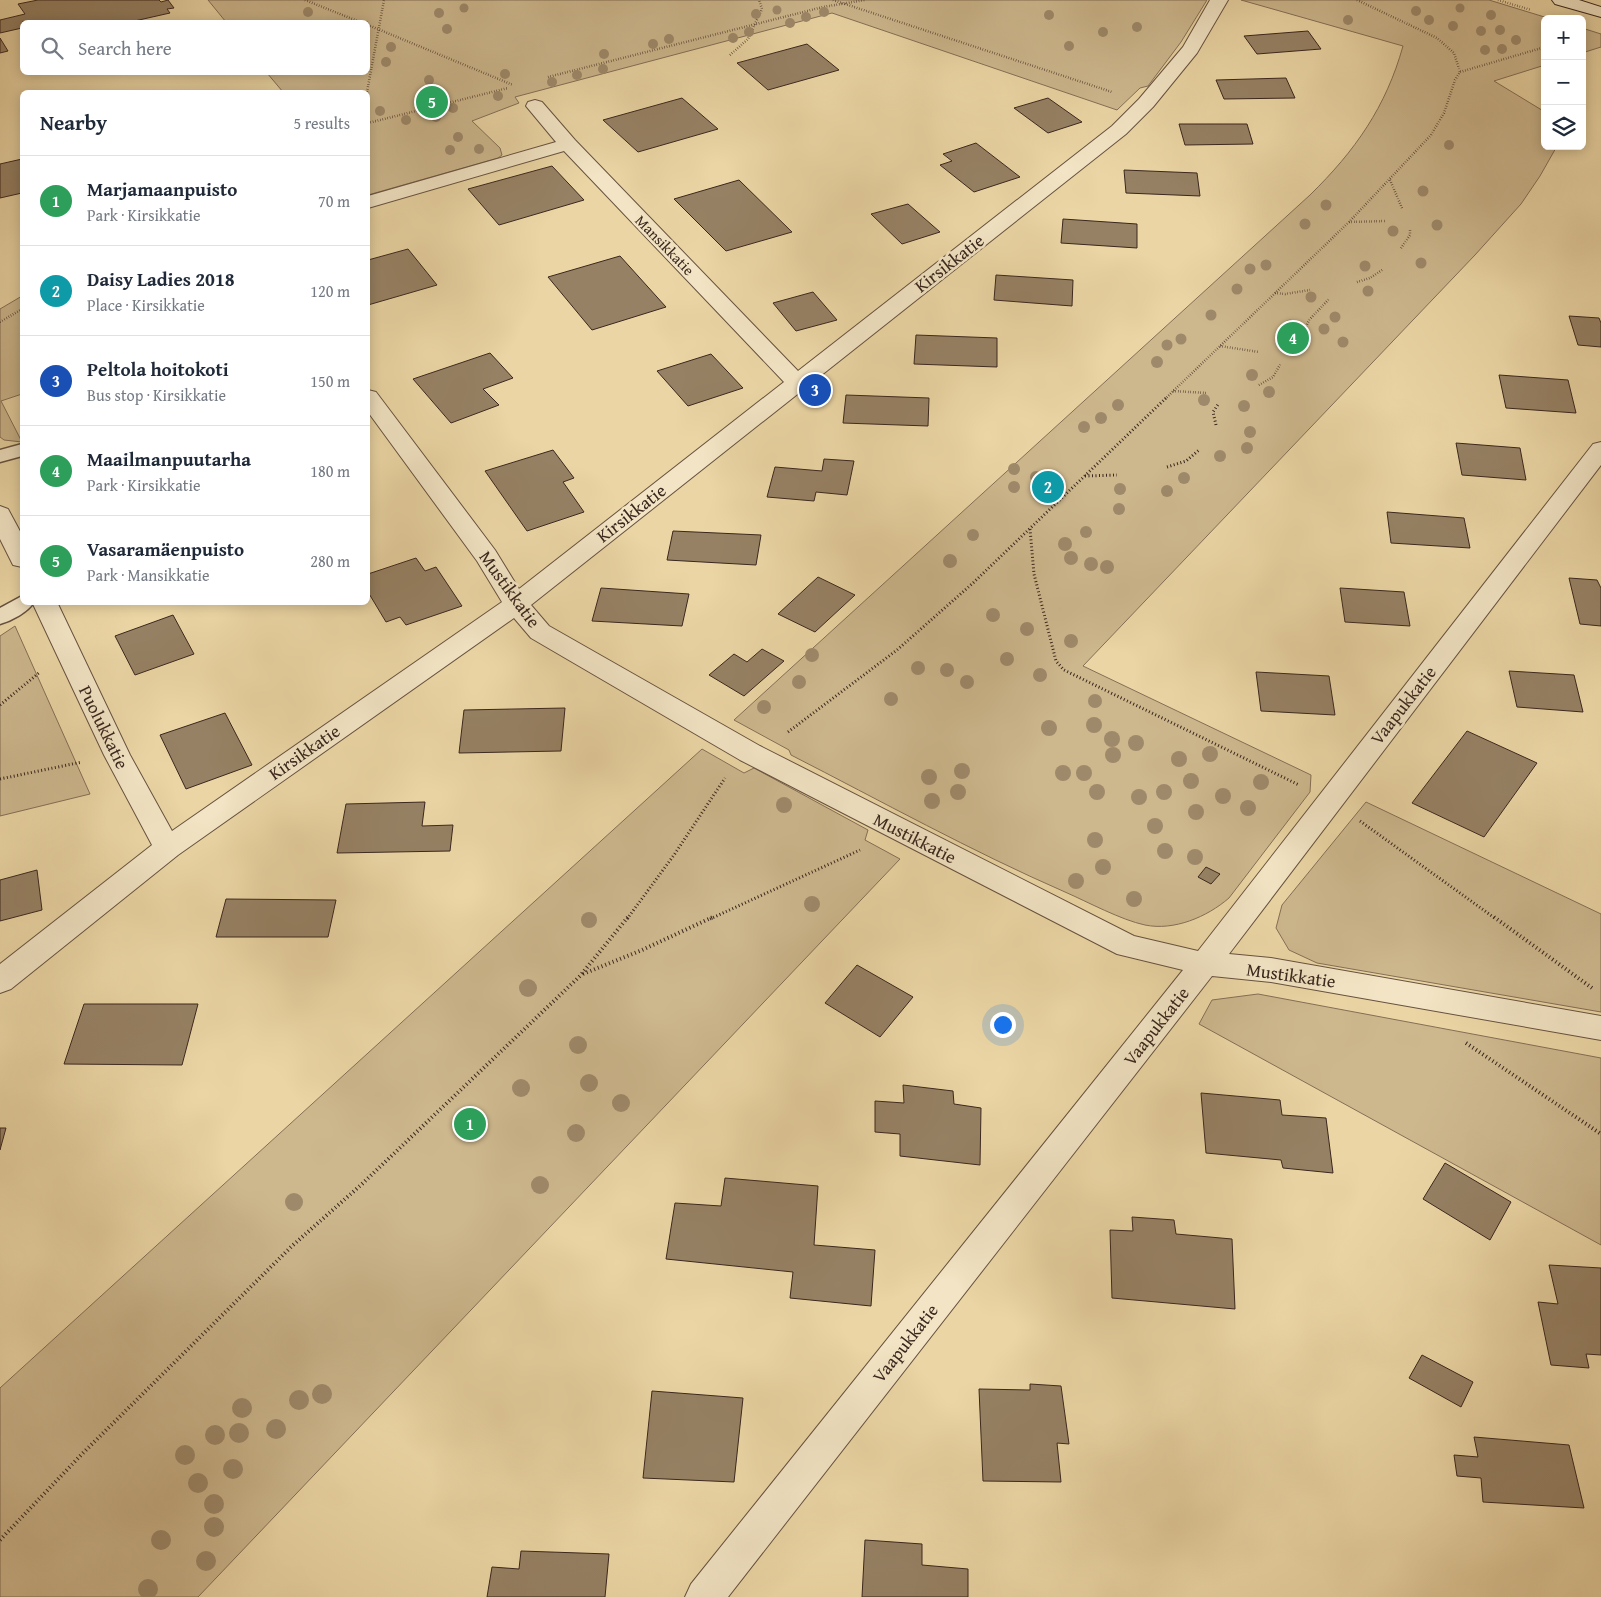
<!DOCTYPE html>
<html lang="en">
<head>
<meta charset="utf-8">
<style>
	body { margin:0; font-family:"Gentium Book Plus",serif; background:#f6f6f7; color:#1f2937 }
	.controls { position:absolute; right:15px; top:15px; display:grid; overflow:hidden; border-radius:8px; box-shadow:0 2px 12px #0003 }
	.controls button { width:45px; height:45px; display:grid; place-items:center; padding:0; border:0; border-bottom:1px solid #e0e1e3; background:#fff; color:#1f2937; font:25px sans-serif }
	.you { position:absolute; left:1002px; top:1024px; width:18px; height:18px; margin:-12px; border:4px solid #fff; border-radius:50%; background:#1a73e8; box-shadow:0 0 0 8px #1a73e833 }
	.badge { display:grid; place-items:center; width:32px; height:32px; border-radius:50%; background:#ea580c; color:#fff; font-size:16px; font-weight:700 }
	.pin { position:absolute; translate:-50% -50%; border:2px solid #fff; box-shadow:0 1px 5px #0006 }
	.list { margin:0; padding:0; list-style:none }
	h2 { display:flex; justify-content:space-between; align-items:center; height:65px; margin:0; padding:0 20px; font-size:21px }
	h2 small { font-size:16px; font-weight:400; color:#747a83 }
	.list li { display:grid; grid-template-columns:32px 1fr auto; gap:15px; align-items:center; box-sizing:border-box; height:90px; padding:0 20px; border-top:1px solid #e0e1e3 }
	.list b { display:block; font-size:19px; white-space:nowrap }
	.list p { margin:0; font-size:16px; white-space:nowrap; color:#747a83 }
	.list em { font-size:16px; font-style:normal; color:#747a83 }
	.icon { flex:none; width:28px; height:28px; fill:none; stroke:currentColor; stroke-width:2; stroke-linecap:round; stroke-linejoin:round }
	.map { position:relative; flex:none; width:1601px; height:1597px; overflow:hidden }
	.search { position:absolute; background:#fff; box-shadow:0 2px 12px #0003; left:20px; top:20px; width:350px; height:55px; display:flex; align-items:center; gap:12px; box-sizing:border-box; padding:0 18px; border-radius:8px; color:#747a83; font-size:19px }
	.panel { position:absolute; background:#fff; box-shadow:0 2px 12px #0003; left:20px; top:90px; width:350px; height:515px; border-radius:8px }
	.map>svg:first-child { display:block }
	.green { fill:#cdb78d; stroke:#846f56 }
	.building { fill:#968164; stroke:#3a271e }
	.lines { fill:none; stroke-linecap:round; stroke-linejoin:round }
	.lane-casing { stroke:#665240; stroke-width:3 }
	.street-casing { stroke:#665240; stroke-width:2 }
	.secondary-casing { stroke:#3a271e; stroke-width:2 }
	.path-far2 { stroke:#3a271e; stroke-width:2.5; stroke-dasharray:0.5 2; stroke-linecap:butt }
	.path-far1 { stroke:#3a271e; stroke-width:3; stroke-dasharray:1 2.5; stroke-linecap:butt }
	.path { stroke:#3a271e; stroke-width:4; stroke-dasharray:1 3; stroke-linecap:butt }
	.lane { fill:#f2e4c4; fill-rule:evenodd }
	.street { fill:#f2e4c4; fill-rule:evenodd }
	.secondary { fill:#f2e4c4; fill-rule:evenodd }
	.tree { fill:#9e896a }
	.labels { text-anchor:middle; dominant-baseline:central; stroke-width:5; stroke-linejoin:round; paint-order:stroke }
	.far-street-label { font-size:15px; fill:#3a271e; stroke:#f2e4c4 }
	.street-label { font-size:18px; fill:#3a271e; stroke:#f2e4c4 }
</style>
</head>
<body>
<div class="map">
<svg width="1601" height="1597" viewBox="0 0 1601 1597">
	<rect width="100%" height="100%" fill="#ebd5a4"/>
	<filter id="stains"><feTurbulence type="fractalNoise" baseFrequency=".004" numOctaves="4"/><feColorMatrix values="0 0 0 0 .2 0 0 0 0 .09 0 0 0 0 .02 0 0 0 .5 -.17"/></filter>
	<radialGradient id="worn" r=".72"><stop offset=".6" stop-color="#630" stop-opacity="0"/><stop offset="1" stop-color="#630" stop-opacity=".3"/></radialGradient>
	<path class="green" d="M208,0H1207L1181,42L1148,86L1140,88L1117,110L832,13L515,97L519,103L472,121L500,148L502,155L498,158L368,195V92H283L267,73L368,72V22H226Z
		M1241,0H1489L1551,19H1545V65L1494,81L1545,112V146H1557L1540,176L1521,204L1475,255L1083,666L1311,775L1310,792L1229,898C1207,917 1174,931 1145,925C1121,920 1088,902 1065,892C971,851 881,801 791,755L789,750L734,720L1310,195C1355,151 1386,107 1403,46Z
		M1582,28L1601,34V47L1582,53Z
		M22,296V394L1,401L22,442L4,440L0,437V309Z
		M15,626L90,794L0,816V636Z
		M702,749L744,773L754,768L868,830L865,840L900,859L198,1597H0V1388Z
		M1366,802L1601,914V1012L1317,963L1289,950L1276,928L1282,905Z
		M1258,994L1601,1058V1245L1199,1024L1212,1000Z"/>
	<path class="building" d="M38,0H159L161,2L168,0L174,8L167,9L170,13L130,22H22V28L0,33V20L25,14L18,4Z
		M1308,31L1321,49L1257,54L1244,36Z
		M0,38L8,51L0,53Z
		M807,44L839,70L768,90L737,63Z
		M1286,78L1295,98L1224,99L1216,80Z
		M682,98L718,129L638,152L603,120Z
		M1048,98L1082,122L1048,133L1014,108Z
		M1179,124H1247L1253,144L1185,145Z
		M976,143L1020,177L974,192L940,165L952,161L943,154Z
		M22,159V193L0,198V164Z
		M552,166L584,200L499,225L468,189Z
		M1124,170L1197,173L1200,196L1126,193Z
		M739,180L792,232L726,251L674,199Z
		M908,204L940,232L902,244L871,214Z
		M1063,219L1137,224V248L1061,243Z
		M408,249L437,285L368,305V260Z
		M620,256L666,307L592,330L548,277Z
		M996,275L1073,280L1072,306L994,300Z
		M813,292L837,320L796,331L773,303Z
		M1569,316L1599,318L1601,323V347L1578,345Z
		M916,335L997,338V367L914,364Z
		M490,353L513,378L483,389L499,405L451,423L413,379Z
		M711,354L743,388L688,406L657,371Z
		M1499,375L1568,380L1576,413L1506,408Z
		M846,395L929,398L928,426L843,423Z
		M1456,443L1520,448L1526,480L1462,475Z
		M553,450L574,478L563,482L584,512L527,531L485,471Z
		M824,459L854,461L847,495L816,492L814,501L767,497L775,467L822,471Z
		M1387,512L1464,518L1470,548L1391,543Z
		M673,531L761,535L756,565L667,560Z
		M416,558L425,571L436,567L462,606L406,625L400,617L386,622L368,592V574Z
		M818,577L855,595L815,632L778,614Z
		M1569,578L1597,580L1601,588V626L1580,624Z
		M601,588L689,594L682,626L592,621Z
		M1340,588L1404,592L1410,626L1345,622Z
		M173,615L194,654L135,675L115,636Z
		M762,649L784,661L744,696L709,675L734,654L747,662Z
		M1509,671L1574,675L1583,712L1517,707Z
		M1256,672L1329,676L1335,715L1261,711Z
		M565,708L561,751L459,753L464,710Z
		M225,713L252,765L186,789L160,735Z
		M1467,731L1537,763L1484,837L1412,803Z
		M425,802L422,826L453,825L450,851L337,853L346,804Z
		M1206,867L1220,874L1211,884L1198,877Z
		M37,870L42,910L0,921V880Z
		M226,899L336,900L328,937H216Z
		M857,965L913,997L880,1037L825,1003Z
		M84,1004H198L182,1065L64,1064Z
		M903,1085L953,1091L954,1104L981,1108L980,1165L900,1156V1134L875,1132V1101L904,1103Z
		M1201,1093L1280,1100L1282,1115L1326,1118L1333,1173L1283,1168L1281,1160L1206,1153Z
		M0,1128H6L0,1150Z
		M1445,1163L1511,1202L1490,1240L1423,1199Z
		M725,1178L818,1186L814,1245L875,1250L871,1306L790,1298L793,1272L666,1259L675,1203L721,1206Z
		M1132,1217L1174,1220L1176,1234L1232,1239L1235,1309L1112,1298L1110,1230L1133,1231Z
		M1549,1265L1601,1268V1355L1586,1354L1589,1368L1551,1365L1538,1302L1558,1304Z
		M1422,1355L1473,1382L1461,1407L1409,1378Z
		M1030,1384L1061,1386L1069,1444L1057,1443L1061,1482L983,1481L979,1389L1030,1390Z
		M652,1391L743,1398L734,1482L643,1478Z
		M1474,1437L1569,1445L1584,1508L1483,1502L1481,1478L1457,1476L1454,1455L1478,1457Z
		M865,1540L922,1544V1565L968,1569V1597H862Z
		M521,1551L609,1554L605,1597H487L492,1567L519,1569Z"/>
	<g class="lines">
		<g class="lane-casing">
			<path id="lane" d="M22,444V456L0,462V450Z
				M22,596V602H34C28,612 11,621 0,624V608Z"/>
		</g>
		<g class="street-casing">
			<path id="street" d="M1210,0H1228L1197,53L1153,107L1126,134L531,605L549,626L760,746L1134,936L1198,951L1593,444L1601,442V465L1229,954L1271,958L1601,1016V1040L1271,982L1212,976L728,1597H685L691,1584L1183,970L1117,954L740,760L531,638L514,618L178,855L11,989L0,993V964L152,845L104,755L32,602H57L130,755L172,831L502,602L477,561L368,412V390L376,392L495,550L519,589L784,382L564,151L368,208V196L556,142L526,106L528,102L535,100L542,102L575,140L798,371L1112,126L1139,99L1183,47Z
				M0,506L8,509L22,535V567L13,565L0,539Z"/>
		</g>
		<g class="secondary-casing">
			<path id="secondary" d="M1552,0H1579L1601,7V17L1555,4Z"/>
		</g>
		<path class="path-far2" d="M305,0L360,22
			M833,0L1112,92
			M1357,0L1437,38L1454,53L1460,72
			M1498,0L1531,10
			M368,25L513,85
			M730,55L748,39L762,9L759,0
			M548,77L823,7L865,0
			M367,92L384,0
			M368,123L508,88
			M1390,180L1402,208
			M1349,222L1386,221
			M1401,248L1410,235V229
			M1357,282L1370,278L1382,270
			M1275,293L1285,294L1310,290
			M0,322L22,309
			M1305,329L1309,320L1329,299
			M1220,346L1259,352
			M1259,385L1273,377L1281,363
			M1173,391L1207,393
			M1165,399L1349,222L1431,135L1444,113L1455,80L1460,72L1545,47"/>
		<path class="path-far1" d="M1216,425L1213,412L1219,403
			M1167,467L1186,461L1199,450
			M1085,476L1117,475
			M1030,529L1034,574L1056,661L1064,670L1299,785
			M0,705L40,672
			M788,732L897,650L973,583L1166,398
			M0,779L82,762
			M1360,821L1496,919
			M627,919L674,855L725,778
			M710,919L860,850"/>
		<path class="path" d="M1494,917L1592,988
			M583,974L642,950L713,917
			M1466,1043L1601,1134
			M0,1540L82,1454L292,1246L362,1184L580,976L628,917"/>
		<use href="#lane" class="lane"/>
		<use href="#street" class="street"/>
		<use href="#secondary" class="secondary"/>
	</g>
	<g class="tree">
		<circle cx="464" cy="8" r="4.5"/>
		<circle cx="1460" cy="8" r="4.5"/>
		<circle cx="777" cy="10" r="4.5"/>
		<circle cx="1416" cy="11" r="5"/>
		<circle cx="308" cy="12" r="5"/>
		<circle cx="824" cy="12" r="5"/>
		<circle cx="439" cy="13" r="5"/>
		<circle cx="756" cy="14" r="5"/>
		<circle cx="1049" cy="15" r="5"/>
		<circle cx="1491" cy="15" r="5"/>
		<circle cx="806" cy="17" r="5"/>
		<circle cx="1348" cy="20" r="5"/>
		<circle cx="1429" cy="20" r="5"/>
		<circle cx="790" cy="23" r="5"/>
		<circle cx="1453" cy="26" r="5"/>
		<circle cx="1137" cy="27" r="5"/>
		<circle cx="447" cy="29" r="5"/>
		<circle cx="1500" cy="30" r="5"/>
		<circle cx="1481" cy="31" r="5"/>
		<circle cx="749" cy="32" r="5"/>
		<circle cx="1103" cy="32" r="5"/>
		<circle cx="733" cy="38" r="5"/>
		<circle cx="669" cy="39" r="5"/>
		<circle cx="1516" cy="40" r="5"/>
		<circle cx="653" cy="44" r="5"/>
		<circle cx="1069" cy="46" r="5"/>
		<circle cx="391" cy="47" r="5"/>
		<circle cx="1502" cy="49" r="5"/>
		<circle cx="1485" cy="50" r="5"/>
		<circle cx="604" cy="54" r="5"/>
		<circle cx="386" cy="62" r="5"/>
		<circle cx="603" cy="69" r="5"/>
		<circle cx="505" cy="74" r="5"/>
		<circle cx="577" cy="75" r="5"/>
		<circle cx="429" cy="80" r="5"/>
		<circle cx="552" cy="82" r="5"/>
		<circle cx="498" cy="96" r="5"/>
		<circle cx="453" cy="108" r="5"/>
		<circle cx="380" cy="111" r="5"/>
		<circle cx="436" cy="117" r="5"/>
		<circle cx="406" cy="120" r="5"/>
		<circle cx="458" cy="137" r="5"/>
		<circle cx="1449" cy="145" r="5"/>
		<circle cx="479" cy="149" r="5"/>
		<circle cx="450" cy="150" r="5"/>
		<circle cx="1423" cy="191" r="5.5"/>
		<circle cx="1326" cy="205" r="5.5"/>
		<circle cx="1305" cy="224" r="5.5"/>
		<circle cx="1437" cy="225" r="5.5"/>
		<circle cx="1393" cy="231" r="5.5"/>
		<circle cx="1421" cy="263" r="5.5"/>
		<circle cx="1266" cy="265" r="5.5"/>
		<circle cx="1365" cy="266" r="5.5"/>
		<circle cx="1250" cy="269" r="5.5"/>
		<circle cx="1237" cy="289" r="5.5"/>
		<circle cx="1368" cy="291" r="5.5"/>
		<circle cx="1311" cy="297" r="5.5"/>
		<circle cx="1211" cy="315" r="5.5"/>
		<circle cx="1335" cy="317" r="5.5"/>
		<circle cx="1290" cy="325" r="5.5"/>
		<circle cx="1324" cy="329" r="5.5"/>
		<circle cx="1181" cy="339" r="5.5"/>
		<circle cx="1343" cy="342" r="5.5"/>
		<circle cx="1167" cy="345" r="5.5"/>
		<circle cx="1157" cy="362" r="6"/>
		<circle cx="1252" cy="375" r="6"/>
		<circle cx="1269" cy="392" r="6"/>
		<circle cx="1204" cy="400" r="6"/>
		<circle cx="1118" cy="405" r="6"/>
		<circle cx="1244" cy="406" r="6"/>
		<circle cx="1101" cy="418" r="6"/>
		<circle cx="1084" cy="427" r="6"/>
		<circle cx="1250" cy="432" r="6"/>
		<circle cx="1247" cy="448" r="6"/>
		<circle cx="1220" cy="456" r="6"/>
		<circle cx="1014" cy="469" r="6"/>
		<circle cx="1036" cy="477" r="6"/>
		<circle cx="1184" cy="478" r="6"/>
		<circle cx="1014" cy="487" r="6"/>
		<circle cx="1120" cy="489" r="6"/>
		<circle cx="1167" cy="491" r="6"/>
		<circle cx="1119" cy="509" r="6"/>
		<circle cx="1086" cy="532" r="6"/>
		<circle cx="973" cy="535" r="6"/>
		<circle cx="1065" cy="544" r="7"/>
		<circle cx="1071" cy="558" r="7"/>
		<circle cx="950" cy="561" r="7"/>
		<circle cx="1091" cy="564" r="7"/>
		<circle cx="1107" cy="567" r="7"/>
		<circle cx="993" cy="615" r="7"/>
		<circle cx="1027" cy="629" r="7"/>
		<circle cx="1071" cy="641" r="7"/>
		<circle cx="812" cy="655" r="7"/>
		<circle cx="1007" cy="659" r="7"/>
		<circle cx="918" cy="668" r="7"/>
		<circle cx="947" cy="670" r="7"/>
		<circle cx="1040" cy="675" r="7"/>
		<circle cx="799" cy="682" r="7"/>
		<circle cx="967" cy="682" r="7"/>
		<circle cx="891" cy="699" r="7"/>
		<circle cx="1095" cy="701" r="7"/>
		<circle cx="764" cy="707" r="7"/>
		<circle cx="1094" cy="725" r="8"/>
		<circle cx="1049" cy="728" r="8"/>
		<circle cx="1112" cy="739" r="8"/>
		<circle cx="1136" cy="743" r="8"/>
		<circle cx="1210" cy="754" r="8"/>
		<circle cx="1113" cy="755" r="8"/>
		<circle cx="1179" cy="759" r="8"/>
		<circle cx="962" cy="771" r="8"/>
		<circle cx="1063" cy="773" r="8"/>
		<circle cx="1084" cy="773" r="8"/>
		<circle cx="929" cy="777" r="8"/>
		<circle cx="1191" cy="781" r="8"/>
		<circle cx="1261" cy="782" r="8"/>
		<circle cx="958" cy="792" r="8"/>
		<circle cx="1097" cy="792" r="8"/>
		<circle cx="1164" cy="792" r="8"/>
		<circle cx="1223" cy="796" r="8"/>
		<circle cx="1139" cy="797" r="8"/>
		<circle cx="932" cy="801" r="8"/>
		<circle cx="784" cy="805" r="8"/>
		<circle cx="1248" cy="808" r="8"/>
		<circle cx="1196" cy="812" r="8"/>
		<circle cx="1155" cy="826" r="8"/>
		<circle cx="1095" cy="840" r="8"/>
		<circle cx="1165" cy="851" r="8"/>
		<circle cx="1195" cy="857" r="8"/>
		<circle cx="1103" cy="867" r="8"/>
		<circle cx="1076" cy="881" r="8"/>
		<circle cx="1134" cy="899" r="8"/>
		<circle cx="812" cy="904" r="8"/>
		<circle cx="589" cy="920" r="8"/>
		<circle cx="528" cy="988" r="9"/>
		<circle cx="578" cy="1045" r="9"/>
		<circle cx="589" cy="1083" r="9"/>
		<circle cx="521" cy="1088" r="9"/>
		<circle cx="621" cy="1103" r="9"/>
		<circle cx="576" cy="1133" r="9"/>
		<circle cx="540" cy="1185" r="9"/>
		<circle cx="294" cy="1202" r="9"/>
		<circle cx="322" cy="1394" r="10"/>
		<circle cx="299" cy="1400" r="10"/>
		<circle cx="242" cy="1408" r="10"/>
		<circle cx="276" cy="1429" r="10"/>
		<circle cx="239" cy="1433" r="10"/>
		<circle cx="215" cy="1435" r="10"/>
		<circle cx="185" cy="1455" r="10"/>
		<circle cx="233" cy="1469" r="10"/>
		<circle cx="198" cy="1483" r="10"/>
		<circle cx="214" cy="1504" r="10"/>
		<circle cx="214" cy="1527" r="10"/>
		<circle cx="161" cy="1540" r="10"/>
		<circle cx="206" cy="1561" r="10"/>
		<circle cx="148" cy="1589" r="10"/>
	</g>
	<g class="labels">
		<g class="far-street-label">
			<text transform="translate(665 245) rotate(46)">Mansikkatie</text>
		</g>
		<g class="street-label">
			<text transform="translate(949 263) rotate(-38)">Kirsikkatie</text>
			<text transform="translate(631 513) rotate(-38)">Kirsikkatie</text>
			<text transform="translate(510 589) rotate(54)">Mustikkatie</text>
			<text transform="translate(1403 705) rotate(-52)">Vaapukkatie</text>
			<text transform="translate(104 727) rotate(64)">Puolukkatie</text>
			<text transform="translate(304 752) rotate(-35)">Kirsikkatie</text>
			<text transform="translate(915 838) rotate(27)">Mustikkatie</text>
			<text transform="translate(1291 975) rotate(8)">Mustikkatie</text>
			<text transform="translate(1156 1026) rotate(-52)">Vaapukkatie</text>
			<text transform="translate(905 1343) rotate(-52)">Vaapukkatie</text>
		</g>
	</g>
	<rect width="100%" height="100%" filter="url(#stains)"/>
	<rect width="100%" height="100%" fill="url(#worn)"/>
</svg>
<div class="controls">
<button>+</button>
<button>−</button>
<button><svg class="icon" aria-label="layers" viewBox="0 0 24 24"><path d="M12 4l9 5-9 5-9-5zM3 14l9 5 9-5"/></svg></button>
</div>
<div class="you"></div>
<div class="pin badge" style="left:470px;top:1124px;background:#2e9e5b">1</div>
<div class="pin badge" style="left:1048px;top:487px;background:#0f9aa8">2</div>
<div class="pin badge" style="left:815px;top:390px;background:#1a4fb4">3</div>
<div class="pin badge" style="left:1293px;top:338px;background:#2e9e5b">4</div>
<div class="pin badge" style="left:432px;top:102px;background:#2e9e5b">5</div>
<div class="search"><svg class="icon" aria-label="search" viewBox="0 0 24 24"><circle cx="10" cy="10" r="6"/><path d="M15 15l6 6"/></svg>Search here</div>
<section class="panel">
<h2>Nearby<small>5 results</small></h2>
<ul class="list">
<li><span class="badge" style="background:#2e9e5b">1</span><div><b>Marjamaanpuisto</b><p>Park · Kirsikkatie</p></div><em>70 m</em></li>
<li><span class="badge" style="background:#0f9aa8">2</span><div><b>Daisy Ladies 2018</b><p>Place · Kirsikkatie</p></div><em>120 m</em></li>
<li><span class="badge" style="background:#1a4fb4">3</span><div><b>Peltola hoitokoti</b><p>Bus stop · Kirsikkatie</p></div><em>150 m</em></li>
<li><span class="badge" style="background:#2e9e5b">4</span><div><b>Maailmanpuutarha</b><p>Park · Kirsikkatie</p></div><em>180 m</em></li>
<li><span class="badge" style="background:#2e9e5b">5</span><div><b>Vasaramäenpuisto</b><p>Park · Mansikkatie</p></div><em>280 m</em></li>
</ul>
</section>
</div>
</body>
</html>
